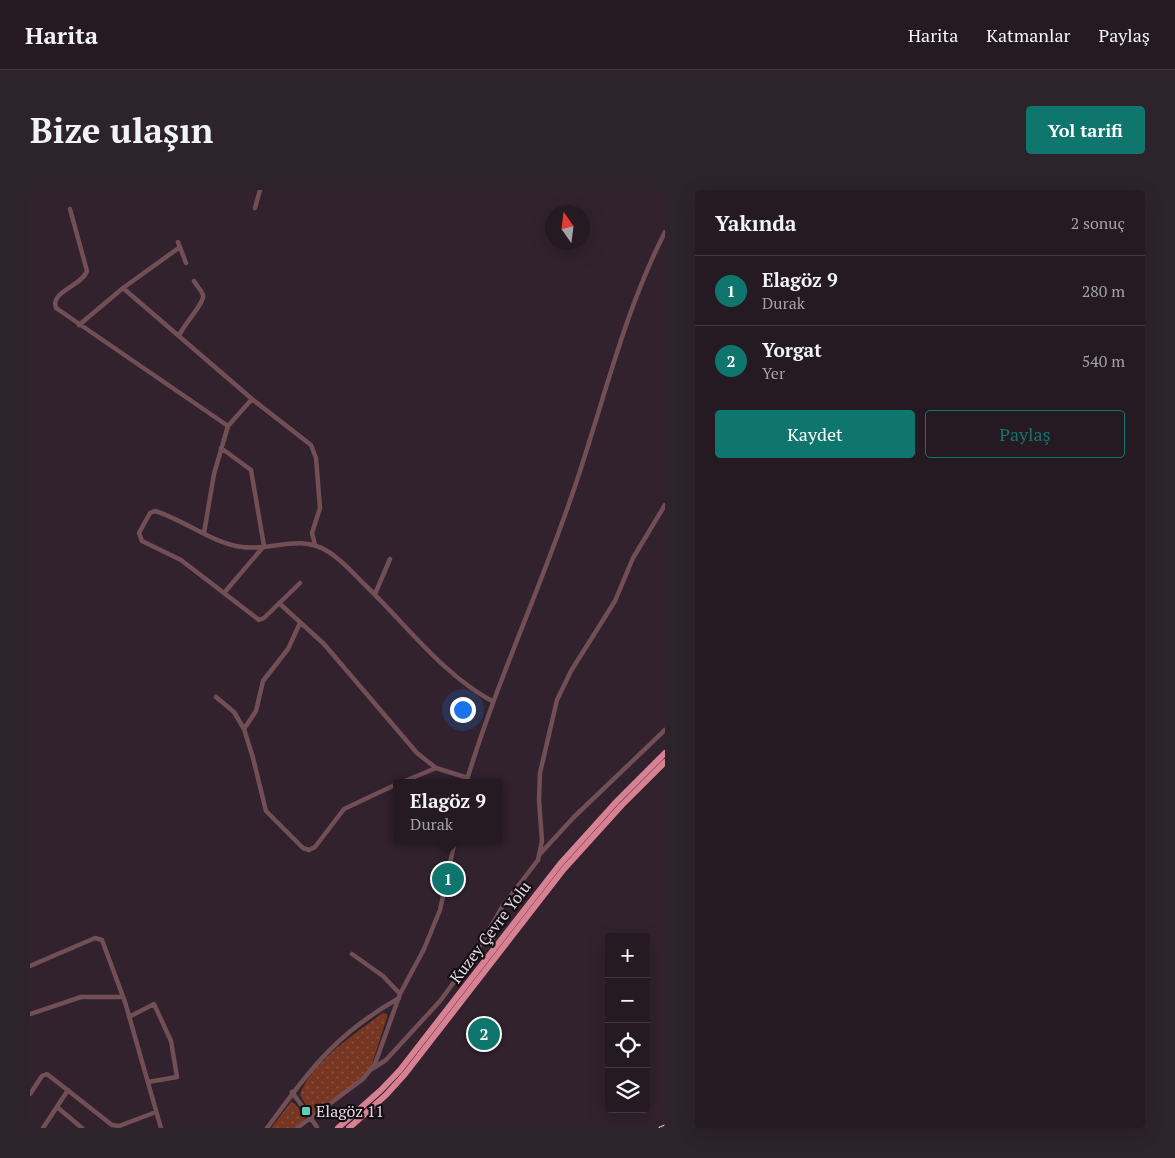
<!DOCTYPE html>
<html lang="tr">
<head>
<meta charset="utf-8">
<style>
	body { margin:0; font-family:"PT Serif",serif; background:#2d232a; color:#f1f3f6 }
	.controls { position:absolute; right:15px; bottom:15px; display:grid; overflow:hidden; border-radius:5px; box-shadow:0 5px 20px #0002 }
	.controls button { width:45px; height:45px; display:grid; place-items:center; padding:0; border:0; border-bottom:1px solid #423840; background:#251a22; color:#f1f3f6; font:25px sans-serif }
	.compass { position:absolute; left:515px; top:15px; width:45px; height:45px; border-radius:50%; background:#251a22; box-shadow:0 5px 20px #0002; rotate:346deg }
	.you { position:absolute; left:432px; top:519px; width:18px; height:18px; margin:-12px; border:4px solid #fff; border-radius:50%; background:#1a73e8; box-shadow:0 0 0 8px #1a73e833 }
	.badge { display:grid; place-items:center; width:32px; height:32px; border-radius:50%; background:#0f766e; color:#fff; font-size:16px; font-weight:700 }
	.pin { position:absolute; translate:-50% -50%; border:2px solid #fff; box-shadow:0 1px 5px #0006 }
	.popup { position:absolute; left:363px; top:589px; width:110px; height:65px; box-sizing:border-box; display:grid; place-content:center; border-radius:5px; background:#251a22; filter:drop-shadow(0 1px 4px #0005); font-size:16px; white-space:nowrap; color:#a3a1a5 }
	.popup b { font-size:19px; color:#f1f3f6 }
	.popup::after { content:''; position:absolute; left:50%; top:100%; margin-left:-10px; border:10px solid transparent; border-top-color:#251a22 }
	.list { margin:0; padding:0; list-style:none }
	h2 { display:flex; justify-content:space-between; align-items:center; height:65px; margin:0; padding:0 20px; font-size:21px }
	h2 small { font-size:16px; font-weight:400; color:#a3a1a5 }
	.list li { display:grid; grid-template-columns:32px 1fr auto; gap:15px; align-items:center; box-sizing:border-box; height:70px; padding:0 20px; border-top:1px solid #423840 }
	.list b { display:block; font-size:19px; white-space:nowrap }
	.list p { margin:0; font-size:16px; white-space:nowrap; color:#a3a1a5 }
	.list em { font-size:16px; font-style:normal; color:#a3a1a5 }
	.actions { display:flex; gap:10px; padding:15px 20px }
	.actions a { flex:1; padding:11px 0; border:1px solid #0f766e; border-radius:5px; text-align:center; font-size:18px; color:#0f766e }
	.actions .main { background:#0f766e; color:#fff }
	.icon { flex:none; width:28px; height:28px; fill:none; stroke:currentColor; stroke-width:2; stroke-linecap:round; stroke-linejoin:round }
	.map { position:relative; flex:none; width:635px; height:938px; overflow:hidden; border-radius:5px }
	header { display:flex; align-items:center; gap:30px; box-sizing:border-box; height:70px; padding:0 25px; background:#251a22; border-bottom:1px solid #423840 }
	header strong { font-size:24px }
	nav { display:flex; gap:28px; margin-inline-start:auto; font-size:18px }
	.intro { display:flex; align-items:center; justify-content:space-between; box-sizing:border-box; height:120px; padding:0 30px }
	h1 { margin:0; font-size:35px }
	.button { padding:12px 22px; border-radius:5px; background:#0f766e; color:#fff; font-size:18px; font-weight:700 }
	main { display:flex; gap:30px; padding:0 30px }
	aside { flex:1; background:#251a22; border-radius:5px; box-shadow:0 5px 20px #0002 }
	.map>svg:first-child { display:block }
	.grass { fill:url(#grass-dots) }
	.lines { fill:none; stroke-linecap:round; stroke-linejoin:round }
	.minor { stroke:#724f55; stroke-width:4.5 }
	.highway { stroke:#d88193; stroke-width:6 }
	.rail-casing { stroke:#c6bbc3; stroke-width:3 }
	.rail { stroke:#150e13; stroke-width:1; stroke-dasharray:4; stroke-linecap:butt }
	.poi-dot { fill:#5dceb9; stroke:#150e13; stroke-width:2 }
	.labels { text-anchor:middle; dominant-baseline:central; stroke-width:4.5; stroke-linejoin:round; paint-order:stroke }
	.street-label { font-size:16px; fill:#e4dae1; stroke:#150e13 }
	.poi-label { font-size:16px; fill:#e4dae1; stroke:#150e13; text-anchor:start }
</style>
</head>
<body>
<header>
<strong>Harita</strong>
<nav><a>Harita</a><a>Katmanlar</a><a>Paylaş</a></nav>
</header>
<div class="intro"><h1>Bize ulaşın</h1><a class="button">Yol tarifi</a></div>
<main>
<div class="map">
<svg width="635" height="938" viewBox="0 0 635 938">
	<defs>
		<pattern id="grass-dots" width="8" height="8" patternUnits="userSpaceOnUse" patternTransform="scale(1.25)"><rect width="8" height="8" fill="#763622"/><path d="M2 2h.1M6 6h.1" fill="none" stroke="#895242" stroke-width="1.8" stroke-linecap="round"/></pattern>
	</defs>
	<rect width="100%" height="100%" fill="#31222d"/>
	<path class="grass" d="M353,823L357,824V827L341,877L331,889L284,923L280,922L270,905C280,873 327,842 353,823Z
		M261,912L265,914L275,927V931L264,938H241Z"/>
	<g class="lines">
		<path class="minor" d="M225,18L230,0
			M40,19L57,81C52,96 20,101 26,118L198,236L184,284L174,343
			M148,52L156,73
			M93,98L222,209L281,255L286,268L290,318L282,343L285,355
			M49,135L93,98L150,57
			M149,146C153,135 175,113 173,105C171,100 167,96 164,91
			M198,236L222,209
			M191,258L221,280L234,356L194,403
			M270,393L234,428L229,430L151,370L112,351L109,343L120,323L125,321C155,330 181,353 212,357C242,361 269,344 297,361C311,369 323,383 334,394C375,433 412,484 462,511
			M345,404L360,369
			M249,413L294,454L387,563L406,578L438,588
			M186,507L204,522L214,539L223,568L236,621L273,658L279,660L285,657L314,619L367,594
			M214,539L226,521L233,491L258,459L270,433
			M370,593L406,578
			M436,593C466,493 510,400 543,302C573,215 593,124 635,42
			M510,664L544,627L635,540
			M322,764L353,786L370,804
			M0,776L65,748L72,750L95,812L131,938
			M0,824L51,807H93
			M99,827L124,814L141,851L147,887L118,892
			M342,879L356,870L410,811L447,761L472,717L508,670L512,651L509,610L510,583L527,510L541,481L585,411L603,368L635,315
			M262,902L287,937
			M0,904L12,886L17,884L82,935L89,936L126,922
			M27,917L52,938
			M13,938L38,900
			M237,938C281,879 303,846 369,808
			M267,938L333,889L345,874L370,804L394,759L410,720L425,650"/>
		<path class="highway" d="M308,938L351,900L370,880L530,674L587,611L635,563
			M319,938L356,905L375,884L534,679L592,615L635,572"/>
		<g class="rail-casing">
			<path id="rail" d="M630,938L635,936"/>
		</g>
		<use href="#rail" class="rail"/>
	</g>
	<rect class="poi-dot" x="271" y="916" width="10" height="10" rx="2.5"/>
	<g class="labels">
		<g class="street-label">
			<text transform="translate(460 742) rotate(-53)">Kuzey Çevre Yolu</text>
		</g>
		<g class="poi-label">
			<text x="286" y="921">Elagöz 11</text>
		</g>
	</g>
</svg>
<div class="controls">
<button>+</button>
<button>−</button>
<button><svg class="icon" aria-label="locate" viewBox="0 0 24 24"><circle cx="12" cy="12" r="6"/><path d="M12 2v4M12 18v4M2 12h4M18 12h4"/></svg></button>
<button><svg class="icon" aria-label="layers" viewBox="0 0 24 24"><path d="M12 4l9 5-9 5-9-5zM3 14l9 5 9-5"/></svg></button>
</div>
<svg class="compass" viewBox="-18 -18 36 36"><path d="M0-13l5 13h-10z" fill="#e53935"/><path d="M0 13l5-13h-10z" fill="#a3a1a5"/></svg>
<div class="you"></div>
<div class="pin badge" style="left:418px;top:689px">1</div>
<div class="popup"><b>Elagöz 9</b>Durak</div>
<div class="pin badge" style="left:454px;top:844px">2</div>
</div>
<aside>
<h2>Yakında<small>2 sonuç</small></h2>
<ul class="list">
<li><span class="badge">1</span><div><b>Elagöz 9</b><p>Durak</p></div><em>280 m</em></li>
<li><span class="badge">2</span><div><b>Yorgat</b><p>Yer</p></div><em>540 m</em></li>
</ul>
<div class="actions"><a class="main">Kaydet</a><a>Paylaş</a></div>
</aside>
</main>
</body>
</html>
